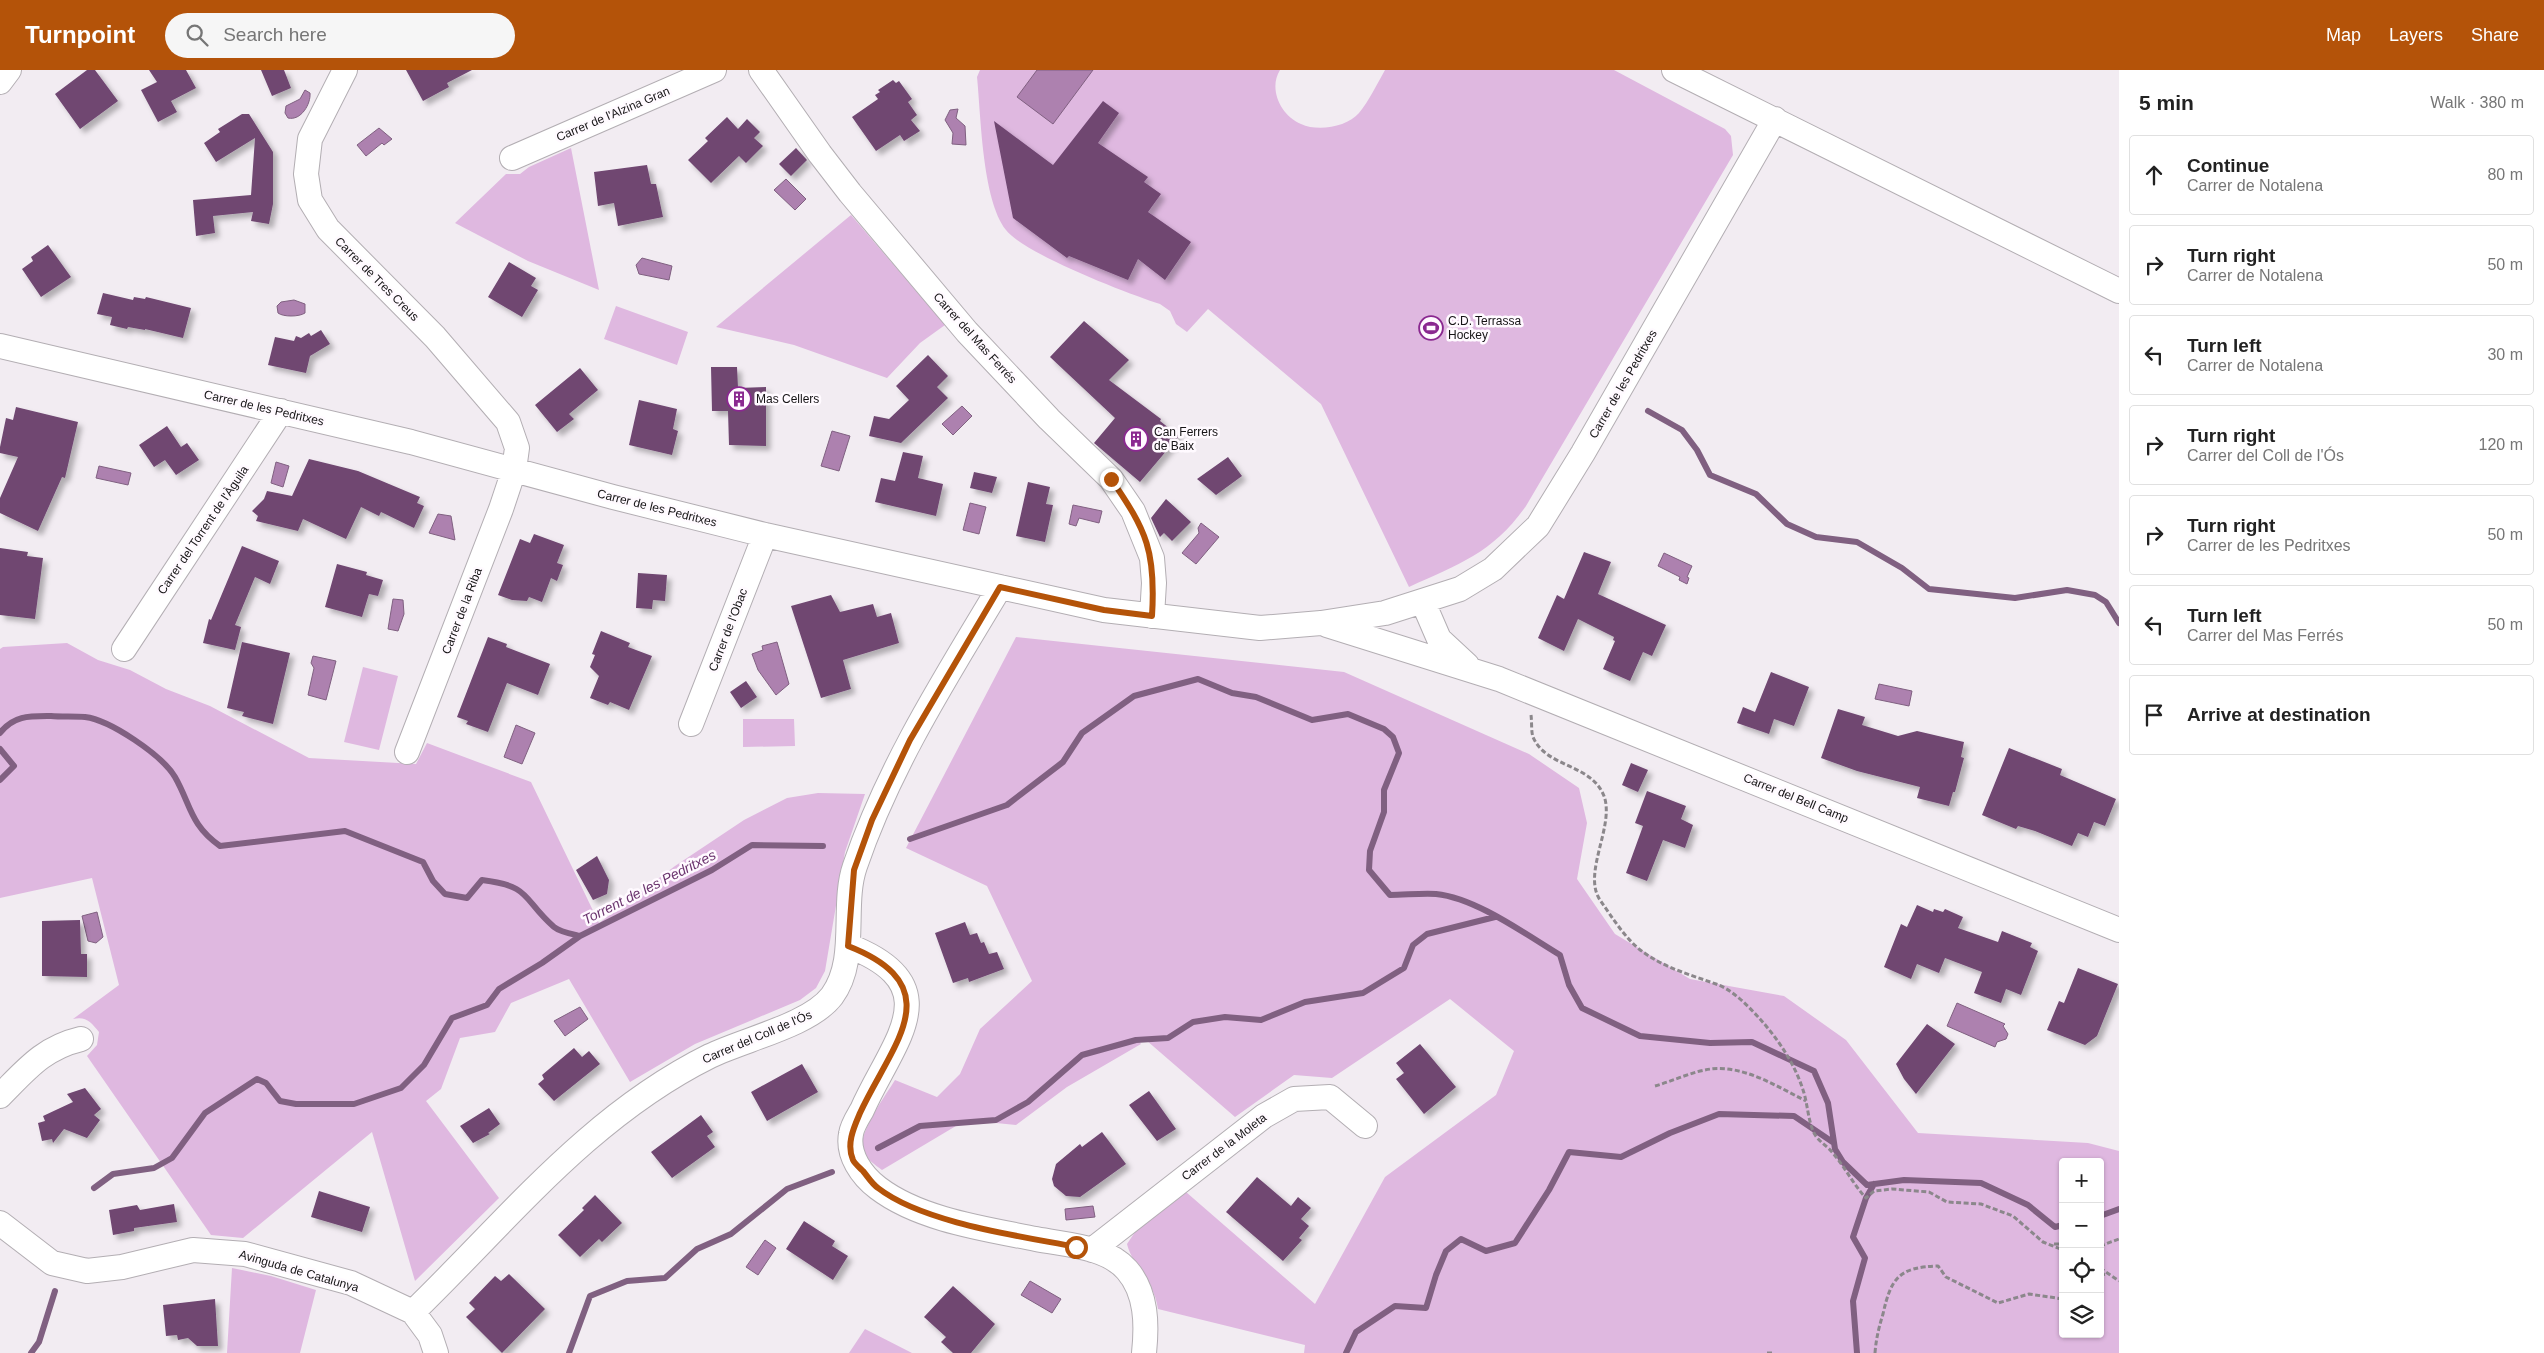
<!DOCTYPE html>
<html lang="en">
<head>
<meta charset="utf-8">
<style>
	body { margin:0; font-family:Helvetica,sans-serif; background:#f6f6f6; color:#222 }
	.controls { position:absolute; right:15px; bottom:15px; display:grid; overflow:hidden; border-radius:5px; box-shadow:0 1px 4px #0004 }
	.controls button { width:45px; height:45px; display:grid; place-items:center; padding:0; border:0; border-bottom:1px solid #e0e0e0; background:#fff; color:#222; font:25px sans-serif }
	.stop { position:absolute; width:15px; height:15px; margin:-11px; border:4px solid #b45309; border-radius:50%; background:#fff }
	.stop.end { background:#b45309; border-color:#fff; box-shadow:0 1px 5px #0008 }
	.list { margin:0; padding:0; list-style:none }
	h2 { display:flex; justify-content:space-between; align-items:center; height:65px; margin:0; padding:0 20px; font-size:21px }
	h2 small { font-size:16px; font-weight:400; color:#767676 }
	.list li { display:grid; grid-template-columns:32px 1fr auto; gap:15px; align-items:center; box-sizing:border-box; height:80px; margin:0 10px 10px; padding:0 10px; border:1px solid #e0e0e0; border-radius:5px }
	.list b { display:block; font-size:19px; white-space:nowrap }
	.list p { margin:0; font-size:16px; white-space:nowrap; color:#767676 }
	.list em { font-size:16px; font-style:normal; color:#767676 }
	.icon { flex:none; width:28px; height:28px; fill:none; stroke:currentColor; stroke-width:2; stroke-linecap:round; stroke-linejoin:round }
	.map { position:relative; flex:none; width:2119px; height:1283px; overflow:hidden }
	header { display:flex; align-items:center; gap:30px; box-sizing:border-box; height:70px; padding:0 25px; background:#b45309; color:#fff }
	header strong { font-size:24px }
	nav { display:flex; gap:28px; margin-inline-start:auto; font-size:18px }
	.search { width:350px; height:45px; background:#f6f6f6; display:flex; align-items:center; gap:12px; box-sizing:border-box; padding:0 18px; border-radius:28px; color:#767676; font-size:19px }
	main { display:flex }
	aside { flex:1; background:#fff }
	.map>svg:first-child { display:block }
	.green { fill:#dfb8e0; fill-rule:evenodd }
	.water { fill:#ad81af; stroke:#806081 }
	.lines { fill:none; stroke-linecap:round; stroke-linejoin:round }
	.stream { stroke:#806081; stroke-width:6 }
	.building { fill:#6f4671; filter:url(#shadow) }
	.minor-casing { stroke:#b3aeb3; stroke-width:26 }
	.path { stroke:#8b878b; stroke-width:3; stroke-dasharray:5 2.5; stroke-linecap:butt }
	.minor { stroke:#fff; stroke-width:24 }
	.route { stroke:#b45309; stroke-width:6 }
	.labels { text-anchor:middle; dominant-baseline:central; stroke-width:5; stroke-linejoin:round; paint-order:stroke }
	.street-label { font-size:12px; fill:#161416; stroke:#fffaff }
	.poi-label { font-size:12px; fill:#161416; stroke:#fffaff; text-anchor:start }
	.water-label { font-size:14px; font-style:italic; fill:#6c356f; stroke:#fffaff }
</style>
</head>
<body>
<header>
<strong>Turnpoint</strong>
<div class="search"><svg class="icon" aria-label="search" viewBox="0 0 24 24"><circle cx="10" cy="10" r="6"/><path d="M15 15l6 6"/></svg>Search here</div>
<nav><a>Map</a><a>Layers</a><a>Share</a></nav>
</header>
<main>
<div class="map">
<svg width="2119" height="1283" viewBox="0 0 2119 1283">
	<defs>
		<filter id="shadow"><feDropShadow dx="4.5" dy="4.5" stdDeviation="2.5" flood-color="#0004"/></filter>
	</defs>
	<rect width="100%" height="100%" fill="#f2ecf2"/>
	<path class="green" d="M980,0H1280C1268,19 1281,46 1301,54C1318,62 1347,57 1359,43C1369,31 1377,14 1385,0H1614L1725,59L1731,66L1733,85L1526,436C1493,483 1459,494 1409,517L1321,334L1208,239L1187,262L1176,254L1170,241L1160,234C1128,224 1023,183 1006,160C982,129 981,46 977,7Z
		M571,78L599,220L528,191L455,153L506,104H520L529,97Z
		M851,145L945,255L920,273L887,308L794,275L716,257Z
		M616,236L688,262L677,295L604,269Z
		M1016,567L1344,602L1529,684L1579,718L1587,753L1577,809L1615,864L1690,909L1784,926L1846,970L1918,1063L2088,1073L2119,1081V1283H1304L1305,1275L1158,1239C1154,1210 1133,1198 1127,1174L1135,1162L1186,1122L1315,1234L1385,1107L1496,1025L1514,981L1450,929L1332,1008L1294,1005L1235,1047L1146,970L1139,971L1141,974L1067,1017L1016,1055L966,1050L882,1100C875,1095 866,1089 863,1080C857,1064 886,1025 895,1010L937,1027L960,1004L980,959L1032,911L987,816L906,778ZM2063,1092H2100V1264H2063Z
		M67,573L98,590L130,600L166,619L210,636L309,688L416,694L427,673L531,712L599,853L675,796L744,750L787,728L818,723L865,724L845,782L825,901L816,918L800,930L695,974L630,1012L569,909L511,933L495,962L460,968L441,1019L426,1031L499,1128L415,1211L372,1062L243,1168L211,1165L87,986L97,975L99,962C91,952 86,946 73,949L119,915L92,808L0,828V579L3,577Z
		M363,597L398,606L379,680L344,672Z
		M743,649H794L795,676L743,677Z
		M232,1198L271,1206L316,1220L300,1283H227Z
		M865,1259L912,1283H849Z"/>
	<path class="water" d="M1037,0H1093L1053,54L1017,27Z
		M305,20L310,23C311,34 301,51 288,48L285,43L286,36L300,29Z
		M958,39L956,48L965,56L966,75L952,74L953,63L945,50L950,40Z
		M379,58L392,69L384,75L382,73L366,86L357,75Z
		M786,109L806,129L795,140L774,120Z
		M642,188L672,196L669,210L639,204L636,195Z
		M294,230L305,234V243C299,247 283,247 278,243L277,236L281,232Z
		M962,336L972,346L953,365L942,354Z
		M832,361L850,366L839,401L821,396Z
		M276,392L289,396L283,417L271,413Z
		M99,396L131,403L128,415L96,408Z
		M970,433L986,437L979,464L963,460Z
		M1073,435L1102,441L1099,453L1079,448L1076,456L1069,454Z
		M438,444L451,446L455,470L429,463Z
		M1201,453L1219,467L1196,494L1182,483L1199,463L1198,458Z
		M1664,483L1692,496L1687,507L1689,508L1687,514L1679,510L1680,507L1658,496Z
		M393,529L403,530L404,544L398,561L388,559Z
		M777,572L789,614L776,625L758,600L752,584L763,580L762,576Z
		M313,586L336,591L326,630L308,625L314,598L311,593Z
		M1879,614L1912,621L1909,636L1875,629Z
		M516,655L535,663L522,694L504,687Z
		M97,842L103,867L96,873L88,871L82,846Z
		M1957,933L2005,954L2003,956L2008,964L2006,969L1997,972L1995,977L1947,956Z
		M580,937L588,949L565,966L554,951Z
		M1093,1136L1095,1147L1066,1150L1065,1139Z
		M765,1170L776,1178L758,1205L746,1197Z
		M1030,1211L1061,1229L1052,1243L1021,1225Z"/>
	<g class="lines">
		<path class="stream" d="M1648,341L1682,360L1697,380L1710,405L1756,424L1787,454L1816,467L1857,472L1902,498L1929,519L2015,528L2067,520L2095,525L2106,532L2119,553
			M0,663C14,645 30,646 51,646C62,647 74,646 85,647C110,650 162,685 175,707C191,735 190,755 220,776L345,761L423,792L433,811L445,824L467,828L482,810C532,816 522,829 554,857C560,862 572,864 580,866L712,800L752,775L823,776
			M0,679L14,696L0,710
			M910,769L1007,735L1063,692L1082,663L1134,626L1198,609L1232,623L1256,627L1312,650L1348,644L1384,659L1393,667L1399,683L1384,720V742L1370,781L1369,800L1390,825C1405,825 1421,823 1436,824C1476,828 1525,864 1560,885L1569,915L1582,938L1640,966L1710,973L1752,972L1814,1001L1828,1033L1835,1079L1843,1092L1867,1115L1904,1110L1981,1113L2028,1135L2055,1157L2063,1155
			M878,1078L920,1056L996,1050L1028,1032L1082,985L1136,970L1168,968L1193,952L1225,947L1261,950L1305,932L1363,923L1404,898L1413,875L1427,864L1495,847
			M94,1118L113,1104L154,1098L172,1088L205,1043L257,1009L266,1013L280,1031L296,1034H354L401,1018L424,995L452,948L487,935L499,919L542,893L580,866
			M2100,1146L2119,1139
			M31,1283L39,1272L55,1221
			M569,1283L590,1226L627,1211L665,1208L697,1179L731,1164L787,1119L832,1102
			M1346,1283L1356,1262L1395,1236L1426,1238L1436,1205L1446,1181L1461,1169L1486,1181L1515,1173L1549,1120L1569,1082L1621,1087L1670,1063L1719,1044L1794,1046L1834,1073
			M1857,1283L1853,1231L1865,1188L1853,1167L1866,1128L1874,1114"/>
	</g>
	<path class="building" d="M87,0H95L118,31L80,59L55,24Z
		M149,0H186L196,18L171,31L177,42L158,52L141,20L157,12Z
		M261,0H284L291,18L272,26Z
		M406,0H472L447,13L449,17L423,31Z
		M893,10L896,13L899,11L912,29L908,32L917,45L911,50L920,61L904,71L900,65L876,81L852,47L878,29L875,25L880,22L878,20Z
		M1103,31L1119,43L1098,73L1148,107L1144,112L1161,124L1148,142L1191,172L1165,210L1138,189L1128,210L1069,186L1067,188L1013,148L994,51L1053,95Z
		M242,44H249L273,82V134L269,154L251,151L253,142L213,146L215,163L196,166L193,130L251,125L255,68L216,92L204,73L220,62L218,59Z
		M727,47L738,59L747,49L760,62L754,68L763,76L746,93L739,86L711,113L688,90L708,71L705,68Z
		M796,78L807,90L791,106L779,94Z
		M647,95L651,114H656L663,147L618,156L614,133L598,136L594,102Z
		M48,175L71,207L41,227L22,199L33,191L31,187Z
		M509,192L536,208L531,216L538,220L522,247L488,227Z
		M103,223L133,230L134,227L145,229L146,227L191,238L183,268L145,259V260L128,257L127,259L110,255L112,247L97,244Z
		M1084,251L1129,290L1109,310L1161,349L1160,351L1179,366L1140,412L1094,373L1115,348L1050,287Z
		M321,260L330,274L310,286L306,303L268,295L275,267L294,271L296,266L301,268L309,263L311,266Z
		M928,285L948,306L937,317L948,328L901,373L869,366L874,346L889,349L909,330L896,316Z
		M711,297H737L738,318L766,317V376L729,375L728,341H712Z
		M580,298L598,320L569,344L574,349L557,362L535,335Z
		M639,330L677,339L673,359L678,361L672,385L629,375Z
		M16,337L78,352L65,408L62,407L38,461L0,443V428L18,387L0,383V377L6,348L13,350Z
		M167,356L181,377L187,373L199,390L176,405L165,390L154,397L139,375Z
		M903,382L923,386L918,408L943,414L936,446L875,432L881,408L895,411Z
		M1228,387L1242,406L1216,425L1197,409Z
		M309,389L358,401L420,427L417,433L424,436L414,458L381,442L379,446L361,437L346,469L303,449L298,461L256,451L258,446L252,441L264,429L267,421L292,426Z
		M974,402L997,407L992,423L970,418Z
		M1028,412L1050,417L1046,434L1053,435L1045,472L1016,466Z
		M1166,429L1191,452L1172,471L1164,463L1160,467L1151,448Z
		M534,464L564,475L557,493L563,495L557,511L551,508L542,532L529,527L527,531L512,530L498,525L520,469L530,473Z
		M242,476L279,491L270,514L255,507L235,555L241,557L235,580L203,573L209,549L211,550Z
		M0,478L28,482L27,486L43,488L35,549L0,545Z
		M1584,482L1611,492L1598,524L1666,555L1652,586L1643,582L1630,611L1603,599L1615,571L1613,570L1614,567L1578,549L1564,581L1538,568L1557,525L1564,529Z
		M337,494L367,502L366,505L383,510L378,526L369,524L362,547L325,537Z
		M638,503L667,505L665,531L653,530L652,539L636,538Z
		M831,525L840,542L873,534L877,547L891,543L899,573L843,590L851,619L821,628L791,536Z
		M601,561L630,573L628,577L652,586L629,640L610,632L608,635L590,628L599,606L590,597L595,585L592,584Z
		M488,567L507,574L506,577L550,594L538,625L507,613L488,662L466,654L468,651L457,647Z
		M242,572L290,583L273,654L242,646L244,642L227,638Z
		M1771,602L1809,617L1794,656L1774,649L1769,664L1737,653L1743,637L1755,642Z
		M746,611L757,627L741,638L730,622Z
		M1838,639L1865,647L1862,655L1898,666L1917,661L1964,672L1961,687L1964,688L1955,722H1953L1949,736L1917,728L1920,717L1857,701L1821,688Z
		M2009,678L2062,699L2060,705L2116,729L2105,756L2094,752L2088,767L2078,763L2072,776L2035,761L2018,756L2016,759L1982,745Z
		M1631,693L1648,700L1638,722L1622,715Z
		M1647,721L1686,736L1681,749L1693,755L1685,778L1663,770L1647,811L1626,803L1643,756L1635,753Z
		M597,786L609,810L607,824L593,830L576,800Z
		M1917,835L1933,842L1934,839L1943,842L1945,839L1963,847L1958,858L1998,872L2002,861L2032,873L2030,877L2038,881L2021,925L2006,919L2001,933L1974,923L1982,902L1945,888L1939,903L1917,894L1911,909L1884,897L1901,854L1907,857Z
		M80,850L81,884H87V907L42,906V851Z
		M965,852L970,865L977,863L981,873L984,872L989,884L997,882L1004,899L969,912L968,908L953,913L935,863Z
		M2078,898L2118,914L2097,966L2085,975L2047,960L2059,931L2064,933Z
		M1927,954L1955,974L1916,1024L1904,1009L1896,994Z
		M1420,974L1456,1017L1424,1044L1396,1009L1404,1003L1396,993Z
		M574,978L582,987L589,981L600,994L554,1031L538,1014L544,1009L542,1005Z
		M802,994L818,1022L767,1051L751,1022Z
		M85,1018L101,1039L94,1045L100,1050L87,1068L64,1059L53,1073L52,1069L42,1071L38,1053L45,1051L43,1046L73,1032L67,1024Z
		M1149,1021L1176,1059L1157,1071L1129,1035Z
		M489,1038L500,1054L488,1063L490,1064L473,1073L460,1056Z
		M701,1045L713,1062L707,1066L715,1077L672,1108L651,1082Z
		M1102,1062L1126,1094L1080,1127L1066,1126L1054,1116L1052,1109L1056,1094L1080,1074L1082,1077Z
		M1257,1107L1291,1136L1298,1127L1311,1138L1301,1149L1309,1156L1299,1168L1302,1170L1283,1191L1226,1142Z
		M319,1121L370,1137L362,1162L311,1147Z
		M595,1125L622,1153L602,1172L599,1169L580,1187L558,1165L584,1140L582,1138Z
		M174,1134L177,1152L134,1158V1161L113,1165L109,1140L137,1135L140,1140Z
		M804,1151L835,1171L832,1176L848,1186L833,1210L786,1179Z
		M509,1204L545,1239L502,1283L466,1247L475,1239L469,1233L495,1206L501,1211Z
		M953,1216L995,1254L971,1283H953L941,1272L946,1267L924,1247Z
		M215,1229L218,1276H197L188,1268L178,1270L177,1265L166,1266L163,1235Z"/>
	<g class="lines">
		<g class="minor-casing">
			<path id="minor" d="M345,0L310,69L306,104L310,130L328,159L435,267L508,352L517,378L514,400L501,439L407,682
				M761,0L820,84L850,123L967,262L1049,349L1111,409L1133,441L1152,488L1154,513L1152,546
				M1674,0L2119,221
				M0,12L9,0
				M512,88L714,0
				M0,276L411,372L613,427L765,465L1104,540L1260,558L1321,553L1385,543L1460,519L1493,499L1538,456L1583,383L1775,49
				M1423,532L1439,569L1467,595
				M1327,555L1499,609L2119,860
				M124,579L281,341
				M691,654L765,465
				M849,876C952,916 892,972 862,1040C858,1047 852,1056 851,1064C847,1085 862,1106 878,1118C920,1150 986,1159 1036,1169C1066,1175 1106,1176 1127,1200C1147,1223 1147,1255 1144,1283
				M0,1026C26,1000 43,978 81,969
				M0,1153L52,1193L87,1201L122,1197L193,1180L245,1184L351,1213L413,1242L430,1265L436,1283
				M1092,1180L1264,1046L1294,1029L1330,1027L1365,1056
				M413,1242C508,1150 589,1046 710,986C745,969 810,955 832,926C859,889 841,836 855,796C889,696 946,607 1000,517"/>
		</g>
		<path class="path" d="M1531,645C1532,652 1531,661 1533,667C1546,698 1591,693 1604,726C1615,756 1582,803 1600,830C1612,847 1626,870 1643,882C1665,898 1691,905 1716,914C1733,920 1748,936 1760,949C1779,970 1796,996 1804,1023C1808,1037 1808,1050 1814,1063C1818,1071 1827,1076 1832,1082C1845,1097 1853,1114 1866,1128L1874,1121L1892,1119L1929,1122L1947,1132L1981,1134L2013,1146L2043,1172L2063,1180
			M1655,1016C1673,1011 1693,1001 1711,999C1744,995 1778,1017 1806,1031
			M2054,1174H2063
			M2100,1176L2119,1169
			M2100,1198L2119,1211
			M2100,1205L2107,1204
			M1767,1283H1774
			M1875,1283C1876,1269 1879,1257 1883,1244C1891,1208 1899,1197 1938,1196L1946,1207L1998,1233L2029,1224L2063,1229"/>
		<use href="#minor" class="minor"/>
	</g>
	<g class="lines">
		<path class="route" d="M1076,1177C1020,1166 923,1153 878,1118C872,1114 868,1107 863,1101C860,1098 855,1094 853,1090C846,1074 854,1057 860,1043C891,975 953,917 848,876L854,800L872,750L910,670L1000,517L1104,540L1152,546C1156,482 1147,461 1111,409"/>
	</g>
	<defs>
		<g id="stadium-ring" transform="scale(1.25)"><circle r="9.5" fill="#fffaff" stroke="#8a2890" stroke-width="1.5"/><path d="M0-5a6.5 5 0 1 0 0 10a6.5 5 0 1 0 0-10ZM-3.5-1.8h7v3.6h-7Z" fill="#8a2890"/></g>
		<g id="building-ring" transform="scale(1.25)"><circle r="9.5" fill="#fffaff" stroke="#8a2890" stroke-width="1.5"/><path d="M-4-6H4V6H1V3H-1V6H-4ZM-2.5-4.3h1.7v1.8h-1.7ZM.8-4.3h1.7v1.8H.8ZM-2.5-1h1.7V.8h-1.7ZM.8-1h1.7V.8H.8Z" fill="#8a2890"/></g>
	</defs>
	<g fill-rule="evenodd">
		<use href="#stadium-ring" x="1431" y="258"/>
		<use href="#building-ring" x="739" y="329"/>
		<use href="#building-ring" x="1136" y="369"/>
	</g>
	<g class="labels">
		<g class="street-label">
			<text transform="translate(613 44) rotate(-23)">Carrer de l'Alzina Gran</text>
			<text transform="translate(377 209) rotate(45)">Carrer de Tres Creus</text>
			<text transform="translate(975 268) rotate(48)">Carrer del Mas Ferrés</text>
			<text transform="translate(1623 314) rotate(-60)">Carrer de les Pedritxes</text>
			<text transform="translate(264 338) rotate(13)">Carrer de les Pedritxes</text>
			<text transform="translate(657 438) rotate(14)">Carrer de les Pedritxes</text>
			<text transform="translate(203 460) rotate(-56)">Carrer del Torrent de l'Àguila</text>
			<text transform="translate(462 541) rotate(-69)">Carrer de la Riba</text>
			<text transform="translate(728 560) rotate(-69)">Carrer de l'Obac</text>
			<text transform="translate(1796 728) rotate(22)">Carrer del Bell Camp</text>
			<text transform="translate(757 967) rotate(-23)">Carrer del Coll de l'Ós</text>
			<text transform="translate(1224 1077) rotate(-37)">Carrer de la Moleta</text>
			<text transform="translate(299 1201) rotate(16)">Avinguda de Catalunya</text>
		</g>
		<g class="poi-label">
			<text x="1448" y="251">C.D. Terrassa<tspan x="1448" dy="14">Hockey</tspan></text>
			<text x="756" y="329">Mas Cellers</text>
			<text x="1154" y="362">Can Ferrers<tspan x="1154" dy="14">de Baix</tspan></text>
		</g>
		<g class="water-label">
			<text transform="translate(649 817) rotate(-27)">Torrent de les Pedritxes</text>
		</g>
	</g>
</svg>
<div class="controls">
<button>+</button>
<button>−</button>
<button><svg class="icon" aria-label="locate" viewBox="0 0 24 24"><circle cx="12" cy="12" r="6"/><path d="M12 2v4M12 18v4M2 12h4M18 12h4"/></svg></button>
<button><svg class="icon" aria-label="layers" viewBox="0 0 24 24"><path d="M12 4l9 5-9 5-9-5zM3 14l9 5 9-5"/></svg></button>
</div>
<div class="stop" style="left:1076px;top:1177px"></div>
<div class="stop end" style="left:1111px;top:409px"></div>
</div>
<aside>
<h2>5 min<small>Walk · 380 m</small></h2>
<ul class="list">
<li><svg class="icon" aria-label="ahead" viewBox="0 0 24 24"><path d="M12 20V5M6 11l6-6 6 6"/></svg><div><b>Continue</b><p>Carrer de Notalena</p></div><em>80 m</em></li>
<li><svg class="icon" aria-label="right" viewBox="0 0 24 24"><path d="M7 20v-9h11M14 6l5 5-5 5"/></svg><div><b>Turn right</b><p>Carrer de Notalena</p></div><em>50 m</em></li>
<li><svg class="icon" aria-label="left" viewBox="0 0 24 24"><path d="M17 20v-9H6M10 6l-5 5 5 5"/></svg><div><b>Turn left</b><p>Carrer de Notalena</p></div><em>30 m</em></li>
<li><svg class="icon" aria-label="right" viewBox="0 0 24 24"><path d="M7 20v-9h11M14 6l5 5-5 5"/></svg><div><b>Turn right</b><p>Carrer del Coll de l'Ós</p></div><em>120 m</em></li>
<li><svg class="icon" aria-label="right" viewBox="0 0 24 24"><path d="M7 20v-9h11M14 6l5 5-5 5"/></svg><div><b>Turn right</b><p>Carrer de les Pedritxes</p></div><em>50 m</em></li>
<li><svg class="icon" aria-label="left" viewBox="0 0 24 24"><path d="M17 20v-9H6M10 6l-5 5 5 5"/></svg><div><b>Turn left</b><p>Carrer del Mas Ferrés</p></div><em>50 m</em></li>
<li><svg class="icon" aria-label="arrive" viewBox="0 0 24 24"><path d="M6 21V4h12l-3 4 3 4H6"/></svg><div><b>Arrive at destination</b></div></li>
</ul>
</aside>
</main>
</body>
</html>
